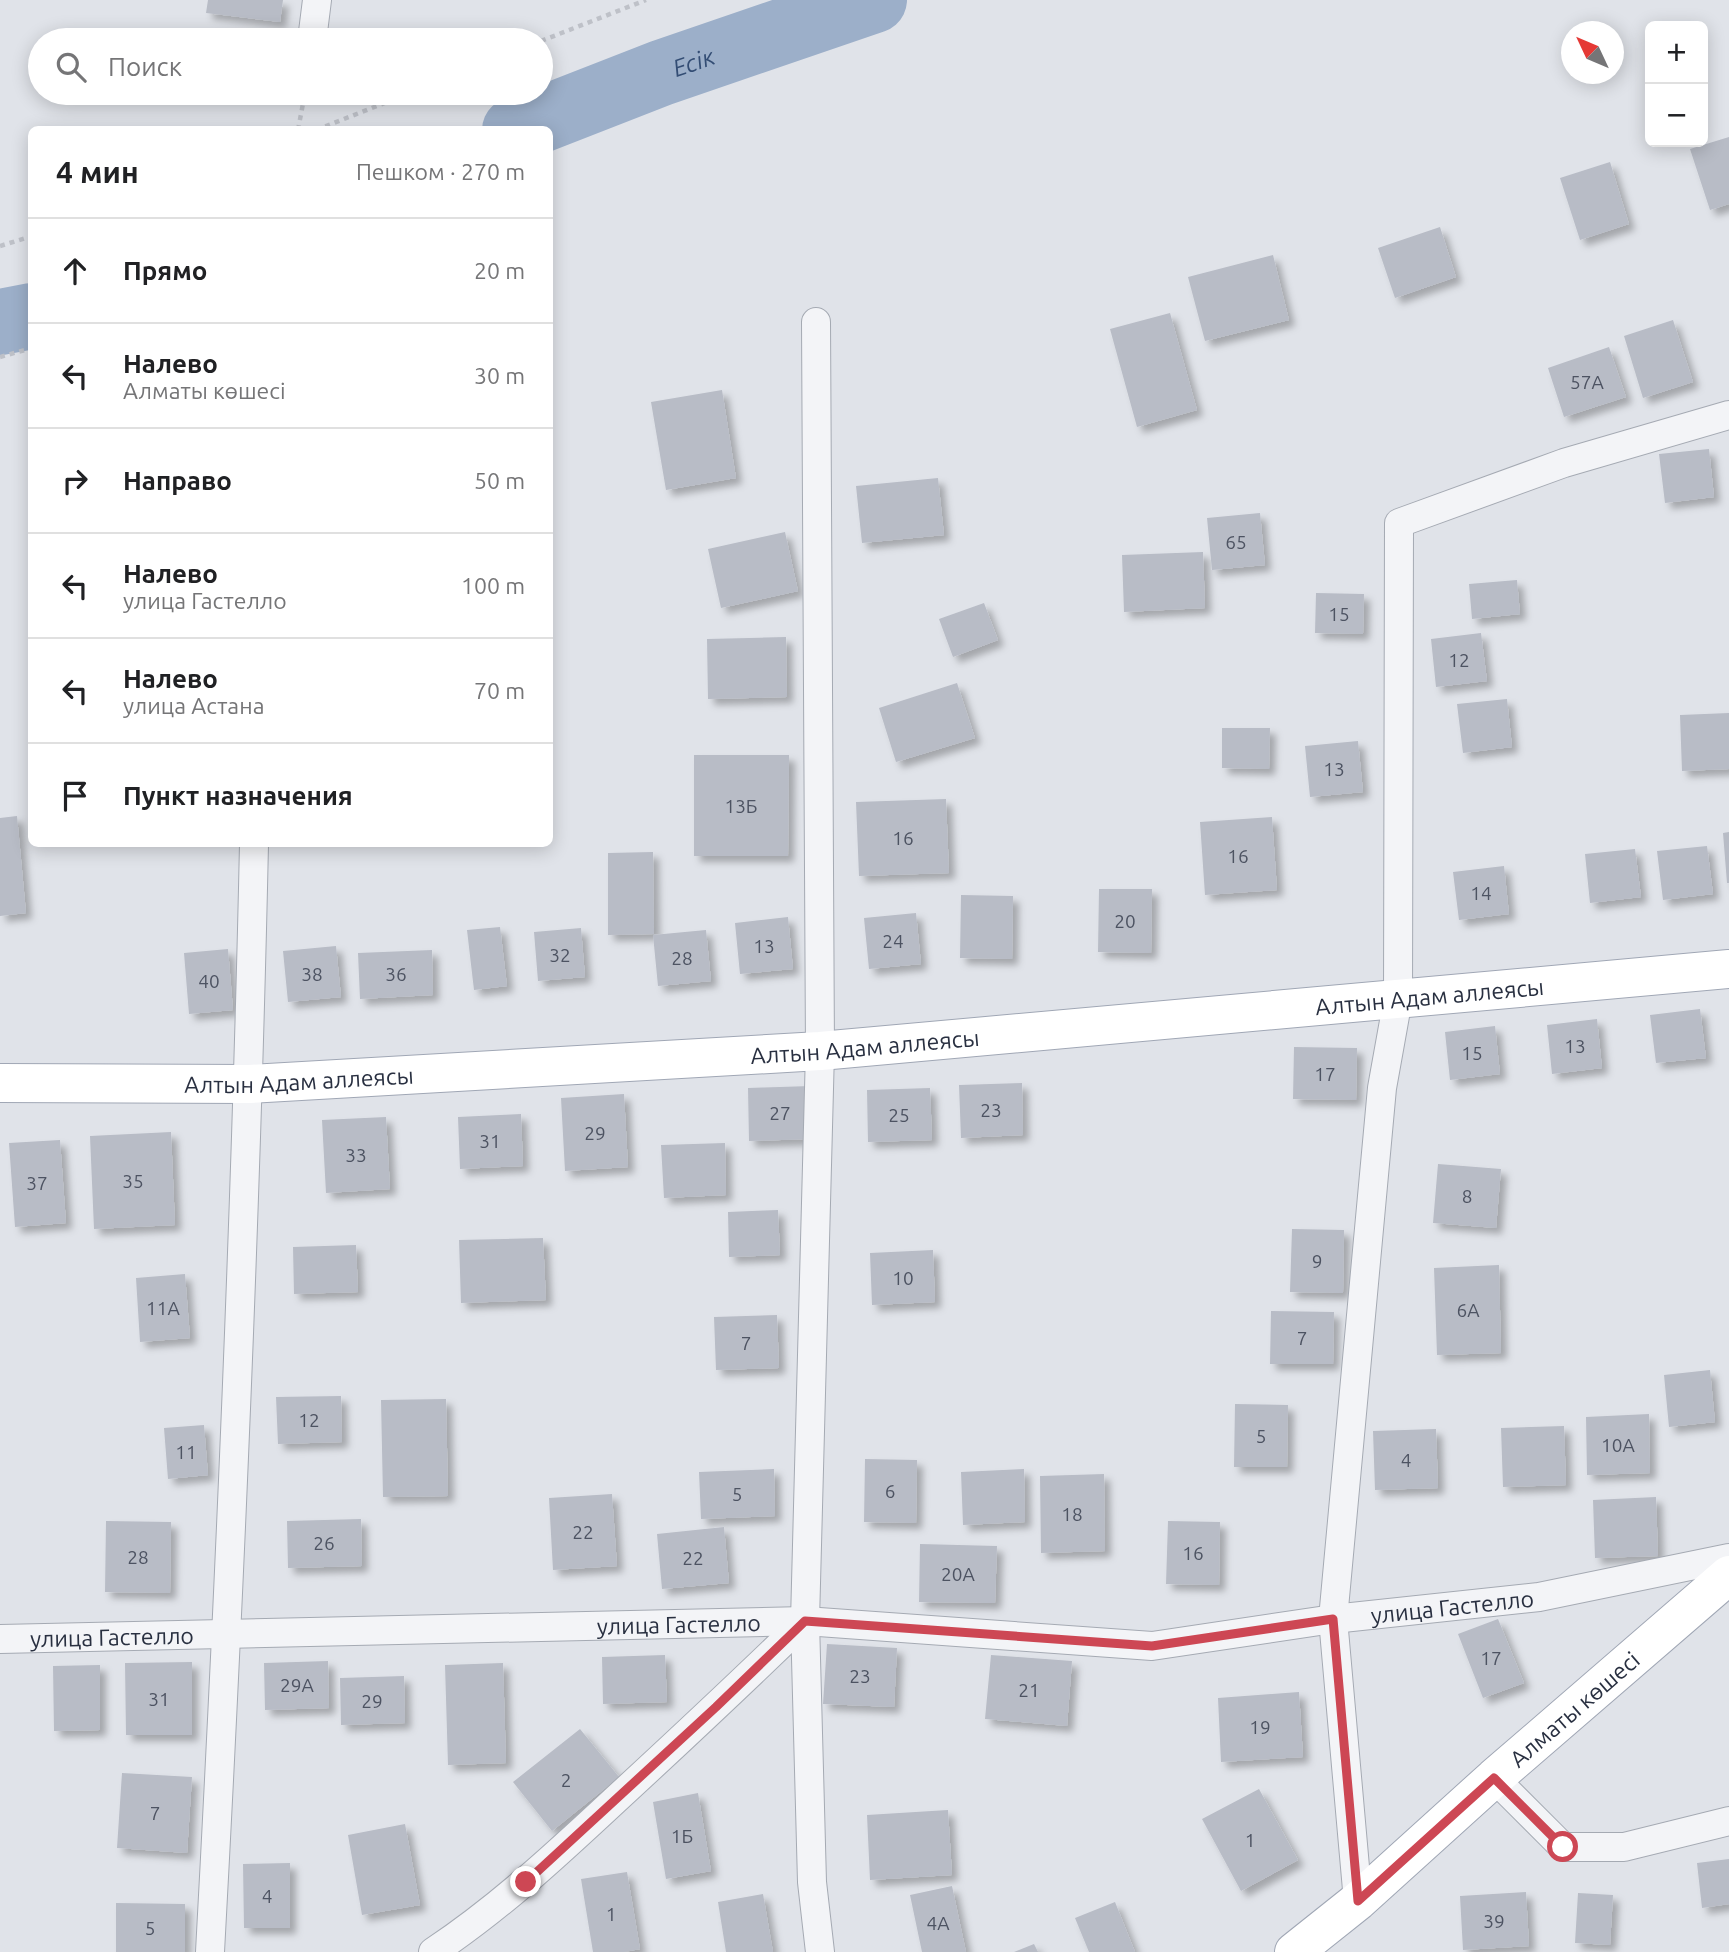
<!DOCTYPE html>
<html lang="ru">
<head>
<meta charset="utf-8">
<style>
	body { margin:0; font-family:Ubuntu,sans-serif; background:#f6f6f6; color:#202124 }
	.controls { position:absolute; right:21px; top:21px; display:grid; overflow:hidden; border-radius:10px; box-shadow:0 4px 18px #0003 }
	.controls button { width:63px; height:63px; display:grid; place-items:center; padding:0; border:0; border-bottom:2px solid #e0e0e0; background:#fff; color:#202124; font:35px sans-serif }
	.compass { position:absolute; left:1561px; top:21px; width:63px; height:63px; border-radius:50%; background:#fff; box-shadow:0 4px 18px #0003; rotate:314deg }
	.stop { position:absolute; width:21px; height:21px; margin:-16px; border:5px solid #cd4754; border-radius:50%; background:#fff }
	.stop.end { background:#cd4754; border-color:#fff; box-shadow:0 2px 7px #0008 }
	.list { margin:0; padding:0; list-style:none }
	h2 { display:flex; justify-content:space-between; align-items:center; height:91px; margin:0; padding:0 28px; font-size:30px }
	h2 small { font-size:23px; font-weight:400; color:#757577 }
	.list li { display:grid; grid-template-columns:46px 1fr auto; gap:21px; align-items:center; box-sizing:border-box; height:105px; padding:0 28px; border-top:2px solid #e0e0e0 }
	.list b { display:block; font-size:26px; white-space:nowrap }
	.list p { margin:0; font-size:23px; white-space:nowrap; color:#757577 }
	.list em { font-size:23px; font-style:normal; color:#757577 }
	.icon { flex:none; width:38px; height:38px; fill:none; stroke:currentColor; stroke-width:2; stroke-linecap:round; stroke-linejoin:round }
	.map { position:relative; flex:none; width:1729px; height:1952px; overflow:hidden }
	.search { position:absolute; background:#fff; box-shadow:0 4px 18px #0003; left:28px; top:28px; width:525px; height:77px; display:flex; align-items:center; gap:18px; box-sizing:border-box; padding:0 24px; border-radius:38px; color:#757577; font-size:26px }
	.panel { position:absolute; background:#fff; box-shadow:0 4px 18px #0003; left:28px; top:126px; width:525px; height:721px; border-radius:10px }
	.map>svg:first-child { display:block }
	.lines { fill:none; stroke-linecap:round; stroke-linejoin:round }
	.river { stroke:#9cafc9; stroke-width:66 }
	.building { fill:#b8bcc6; filter:url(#shadow) }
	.minor-casing { stroke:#a5aab3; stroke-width:30 }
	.primary-casing { stroke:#a0a7b5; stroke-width:40 }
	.path { stroke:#bec1c8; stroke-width:4.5; stroke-dasharray:5 5; stroke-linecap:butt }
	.minor { stroke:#f3f4f7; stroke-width:28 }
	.primary { stroke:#fff; stroke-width:38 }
	.route { stroke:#cd4754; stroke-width:9 }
	.labels { text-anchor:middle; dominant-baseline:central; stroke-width:7; stroke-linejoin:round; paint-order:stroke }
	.number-label { font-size:19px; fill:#4d5362 }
	.street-label { font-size:23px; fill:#293041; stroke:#f0f2f7 }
	.water-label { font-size:24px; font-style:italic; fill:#334d74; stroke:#f0f2f7 }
</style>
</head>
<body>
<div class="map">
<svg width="1729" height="1952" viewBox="0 0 1729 1952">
	<defs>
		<filter id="shadow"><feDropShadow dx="6" dy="6" stdDeviation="3.5" flood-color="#0004"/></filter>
	</defs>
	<rect width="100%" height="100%" fill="#e0e3e9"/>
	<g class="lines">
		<g class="river">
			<path id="s1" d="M515,130L661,73L874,0"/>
			<path d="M0,322L32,316"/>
		</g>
	</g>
	<path class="building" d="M208,0H283L280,22L206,13Z
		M1729,137V204L1710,210L1690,149Z
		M1610,162L1629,224L1580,240L1560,178Z
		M1440,227L1456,277L1395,298L1378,248Z
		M1273,255L1289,320L1205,341L1188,277Z
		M1170,313L1197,410L1137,427L1110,329Z
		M1673,320L1693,382L1643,398L1624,336Z
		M1609,347L1626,397L1564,417L1548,368Z
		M722,390L736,478L666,490L651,402Z
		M1709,449L1714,497L1665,503L1659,454Z
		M938,478L944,535L862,543L856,486Z
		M1260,513L1265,565L1212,570L1207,518Z
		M785,532L798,591L721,608L708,549Z
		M1203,552L1205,608L1124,612L1122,555Z
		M1517,580L1520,614L1472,619L1469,584Z
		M1316,593L1364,594L1363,634L1315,633Z
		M984,603L998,640L953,657L939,619Z
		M1481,633L1487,681L1436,687L1431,639Z
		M786,637L787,697L708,699L707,639Z
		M957,683L975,738L896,762L879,708Z
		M1507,699L1512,747L1463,753L1457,704Z
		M1729,713V769L1682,771L1680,715Z
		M1222,728H1270L1269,769L1222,768Z
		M1358,741L1363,792L1310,797L1305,746Z
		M694,755H789L788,856H694Z
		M946,799L949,873L859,876L856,802Z
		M17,816L26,913L0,916V818Z
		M1272,817L1277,890L1205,895L1200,822Z
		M1729,832V883H1727L1723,833Z
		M1707,846L1713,894L1663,900L1657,851Z
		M1635,849L1641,897L1590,903L1585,854Z
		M653,852L654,934L608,935V853Z
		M1504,866L1509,914L1459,920L1453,872Z
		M1099,889H1152L1151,953L1098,952Z
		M961,895L1013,896L1012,959L960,958Z
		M916,913L921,964L869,969L864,918Z
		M788,917L793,969L740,974L735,923Z
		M500,927L507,986L474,990L467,930Z
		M581,928L585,977L538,981L534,932Z
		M706,930L711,981L658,986L653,935Z
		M336,946L341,997L288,1002L283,951Z
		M228,949L233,1010L189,1014L184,953Z
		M432,950L433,995L360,999L358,953Z
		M1700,1009L1706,1058L1656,1063L1650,1015Z
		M1597,1019L1602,1068L1552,1074L1547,1025Z
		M1495,1026L1500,1074L1450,1080L1445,1032Z
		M1294,1047L1357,1048L1356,1100L1293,1099Z
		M1022,1083L1023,1135L961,1138L959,1085Z
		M811,1086L813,1139L749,1141L748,1088Z
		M930,1088L932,1140L868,1142L867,1090Z
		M624,1094L628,1167L565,1171L561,1098Z
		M521,1114L523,1166L460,1169L458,1117Z
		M386,1117L390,1189L326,1193L322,1120Z
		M171,1132L175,1225L94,1229L90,1136Z
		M60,1140L66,1223L15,1227L9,1143Z
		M725,1143L726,1195L664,1198L661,1145Z
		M1438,1164L1501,1169L1496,1228L1433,1223Z
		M778,1210L780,1255L729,1257L728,1212Z
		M1292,1229L1344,1230L1343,1293L1290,1292Z
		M543,1238L546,1300L461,1303L459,1240Z
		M356,1245L358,1292L294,1294L293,1247Z
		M933,1250L935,1302L872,1305L870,1253Z
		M1499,1265L1501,1353L1437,1355L1434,1268Z
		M185,1274L190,1338L140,1342L136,1278Z
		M1271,1311L1334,1312L1333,1364H1270Z
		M777,1315L779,1368L716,1370L714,1317Z
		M1710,1370L1715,1422L1669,1427L1664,1375Z
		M341,1396L342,1442L278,1444L276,1397Z
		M446,1399L448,1496L383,1497L381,1400Z
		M1235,1404L1288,1405L1287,1467H1234Z
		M1649,1414L1650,1473L1587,1475L1586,1417Z
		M204,1425L208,1475L168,1479L164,1428Z
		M1564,1426L1566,1485L1503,1487L1501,1428Z
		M1436,1429L1438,1488L1375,1490L1373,1431Z
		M865,1459L917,1460L916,1523L864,1522Z
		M774,1469L775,1516L701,1519L699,1472Z
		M1024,1469L1025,1522L963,1525L961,1472Z
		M1104,1474L1105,1551L1041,1553L1040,1476Z
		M612,1494L617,1566L553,1570L549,1498Z
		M1656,1497L1658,1556L1595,1558L1593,1500Z
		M361,1519L362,1566L288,1568L287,1521Z
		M106,1521L171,1522L170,1593L105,1592Z
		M1168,1521L1220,1522L1219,1585L1166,1584Z
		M724,1527L729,1583L662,1589L657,1534Z
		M920,1544L997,1546L995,1603L919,1602Z
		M1498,1619L1524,1683L1483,1698L1458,1634Z
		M827,1644L897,1648L894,1707L823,1704Z
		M665,1655L667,1702L603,1704L602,1657Z
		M991,1655L1072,1661L1067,1726L985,1719Z
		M328,1661L329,1708L265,1710L264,1663Z
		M192,1662V1735H126L125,1663Z
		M503,1663L506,1763L448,1765L445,1665Z
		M100,1665V1730L54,1731L53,1666Z
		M404,1676L405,1723L341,1725L340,1678Z
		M1299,1692L1303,1757L1221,1762L1218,1698Z
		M580,1729L619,1777L552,1831L513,1782Z
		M122,1773L192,1777L187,1853L117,1848Z
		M1259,1789L1298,1860L1241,1891L1202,1819Z
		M698,1793L711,1871L666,1879L653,1802Z
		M948,1810L952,1875L870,1880L867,1815Z
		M405,1824L420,1905L362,1915L348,1835Z
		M1729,1859V1904L1702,1908L1697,1863Z
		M290,1863V1928H244L243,1864Z
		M627,1872L640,1949L624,1952H593L581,1879Z
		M952,1886L966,1952H922L910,1895Z
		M1526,1892L1529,1946L1463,1950L1460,1896Z
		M1578,1893L1613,1895L1610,1945L1575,1943Z
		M763,1894L773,1952H726L718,1902Z
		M1115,1902L1135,1952H1089L1075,1918Z
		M116,1903L185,1904V1952H116Z
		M1034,1944L1038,1952H1014Z"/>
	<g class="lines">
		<g class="minor-casing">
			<g id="minor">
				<path d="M312,40L317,0"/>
				<path d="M816,322L820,1051L805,1621L812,1882L820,1952"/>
				<path id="s2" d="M0,1639L805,1621L1152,1646L1333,1619L1539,1597L1729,1558"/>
				<path d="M1494,1778L1563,1847H1624L1729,1821"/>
				<path d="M1358,1901L1333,1619L1382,1088L1398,999L1399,523L1564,463L1729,415"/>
				<path d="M210,1952C230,1583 246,1213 254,844"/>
				<path d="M433,1952C499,1908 556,1855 614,1801C678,1742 742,1682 805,1621"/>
			</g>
		</g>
		<g class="primary-casing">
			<g id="primary">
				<path id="s3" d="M0,1083L249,1084L820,1051L1729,969"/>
				<path id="s4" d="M1294,1952L1358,1901L1494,1778L1729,1575"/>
			</g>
		</g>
		<path class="path" d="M541,41L646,0
			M298,130L305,93
			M316,130L410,93
			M0,246L32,236
			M0,357L32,348"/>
		<use href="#minor" class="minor"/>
		<use href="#primary" class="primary"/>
	</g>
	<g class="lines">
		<path class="route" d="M526,1882L716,1707L805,1621L1152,1646L1333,1619L1358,1901L1494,1778L1563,1847"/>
	</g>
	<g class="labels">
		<g class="number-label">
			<text x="1587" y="382">57А</text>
			<text x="1236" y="542">65</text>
			<text x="1339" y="614">15</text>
			<text x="1459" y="660">12</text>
			<text x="1334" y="769">13</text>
			<text x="741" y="806">13Б</text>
			<text x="903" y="838">16</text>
			<text x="1238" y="856">16</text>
			<text x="1481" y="893">14</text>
			<text x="1125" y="921">20</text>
			<text x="893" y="941">24</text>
			<text x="764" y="946">13</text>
			<text x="560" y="955">32</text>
			<text x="682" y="958">28</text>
			<text x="312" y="974">38</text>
			<text x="396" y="974">36</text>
			<text x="209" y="981">40</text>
			<text x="1575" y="1046">13</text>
			<text x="1472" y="1053">15</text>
			<text x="1325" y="1074">17</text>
			<text x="991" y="1110">23</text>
			<text x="780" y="1113">27</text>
			<text x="899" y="1115">25</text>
			<text x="595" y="1133">29</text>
			<text x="490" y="1141">31</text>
			<text x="356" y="1155">33</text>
			<text x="133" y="1181">35</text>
			<text x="37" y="1183">37</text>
			<text x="1467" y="1196">8</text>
			<text x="1317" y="1261">9</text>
			<text x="903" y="1278">10</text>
			<text x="163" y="1308">11А</text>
			<text x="1468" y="1310">6А</text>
			<text x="1302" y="1338">7</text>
			<text x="746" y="1343">7</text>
			<text x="309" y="1420">12</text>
			<text x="1261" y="1436">5</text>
			<text x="1618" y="1445">10А</text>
			<text x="186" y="1452">11</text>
			<text x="1406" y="1460">4</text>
			<text x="890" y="1491">6</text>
			<text x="737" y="1494">5</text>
			<text x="1072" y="1514">18</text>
			<text x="583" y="1532">22</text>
			<text x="324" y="1543">26</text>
			<text x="1193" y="1553">16</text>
			<text x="138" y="1557">28</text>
			<text x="693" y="1558">22</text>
			<text x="958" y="1574">20А</text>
			<text x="1491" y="1658">17</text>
			<text x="860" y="1676">23</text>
			<text x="297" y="1685">29А</text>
			<text x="1029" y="1690">21</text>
			<text x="159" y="1699">31</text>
			<text x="372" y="1701">29</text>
			<text x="1260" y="1727">19</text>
			<text x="566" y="1780">2</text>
			<text x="155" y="1813">7</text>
			<text x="682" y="1836">1Б</text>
			<text x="1250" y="1840">1</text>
			<text x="267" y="1896">4</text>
			<text x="611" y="1914">1</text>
			<text x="1494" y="1921">39</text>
			<text x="938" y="1923">4А</text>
			<text x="150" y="1928">5</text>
		</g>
		<g class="street-label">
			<text stroke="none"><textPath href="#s3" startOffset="1433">Алтын Адам аллеясы</textPath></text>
			<text stroke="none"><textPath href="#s3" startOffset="866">Алтын Адам аллеясы</textPath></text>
			<text stroke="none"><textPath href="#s3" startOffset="299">Алтын Адам аллеясы</textPath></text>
			<text stroke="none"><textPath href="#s2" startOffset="1456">улица Гастелло</textPath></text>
			<text stroke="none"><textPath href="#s2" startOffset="679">улица Гастелло</textPath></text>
			<text stroke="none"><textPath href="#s2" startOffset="112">улица Гастелло</textPath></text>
			<text stroke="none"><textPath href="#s4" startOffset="371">Алматы көшесі</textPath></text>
		</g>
		<g class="water-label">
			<text stroke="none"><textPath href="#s1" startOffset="191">Есік</textPath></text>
		</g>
	</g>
</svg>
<div class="controls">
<button>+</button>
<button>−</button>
</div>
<svg class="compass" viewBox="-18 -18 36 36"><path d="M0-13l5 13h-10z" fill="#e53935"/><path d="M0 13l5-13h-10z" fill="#757577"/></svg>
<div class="stop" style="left:1563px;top:1847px"></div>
<div class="stop end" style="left:526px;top:1882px"></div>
<div class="search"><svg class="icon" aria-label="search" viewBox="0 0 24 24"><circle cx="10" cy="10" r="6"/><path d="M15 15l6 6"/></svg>Поиск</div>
<section class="panel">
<h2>4 мин<small>Пешком · 270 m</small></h2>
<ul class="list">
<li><svg class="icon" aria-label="ahead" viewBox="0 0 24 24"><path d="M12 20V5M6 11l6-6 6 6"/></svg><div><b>Прямо</b></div><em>20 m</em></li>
<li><svg class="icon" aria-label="left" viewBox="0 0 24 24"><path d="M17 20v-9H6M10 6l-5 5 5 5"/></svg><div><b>Налево</b><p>Алматы көшесі</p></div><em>30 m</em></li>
<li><svg class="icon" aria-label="right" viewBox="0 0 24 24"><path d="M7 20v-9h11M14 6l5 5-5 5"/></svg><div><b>Направо</b></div><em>50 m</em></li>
<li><svg class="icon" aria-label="left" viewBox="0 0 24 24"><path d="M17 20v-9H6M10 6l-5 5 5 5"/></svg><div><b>Налево</b><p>улица Гастелло</p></div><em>100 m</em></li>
<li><svg class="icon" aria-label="left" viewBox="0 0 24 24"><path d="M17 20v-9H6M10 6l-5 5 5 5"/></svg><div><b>Налево</b><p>улица Астана</p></div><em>70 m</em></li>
<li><svg class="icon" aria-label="arrive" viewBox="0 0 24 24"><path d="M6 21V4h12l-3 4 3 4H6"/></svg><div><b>Пункт назначения</b></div></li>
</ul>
</section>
</div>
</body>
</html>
